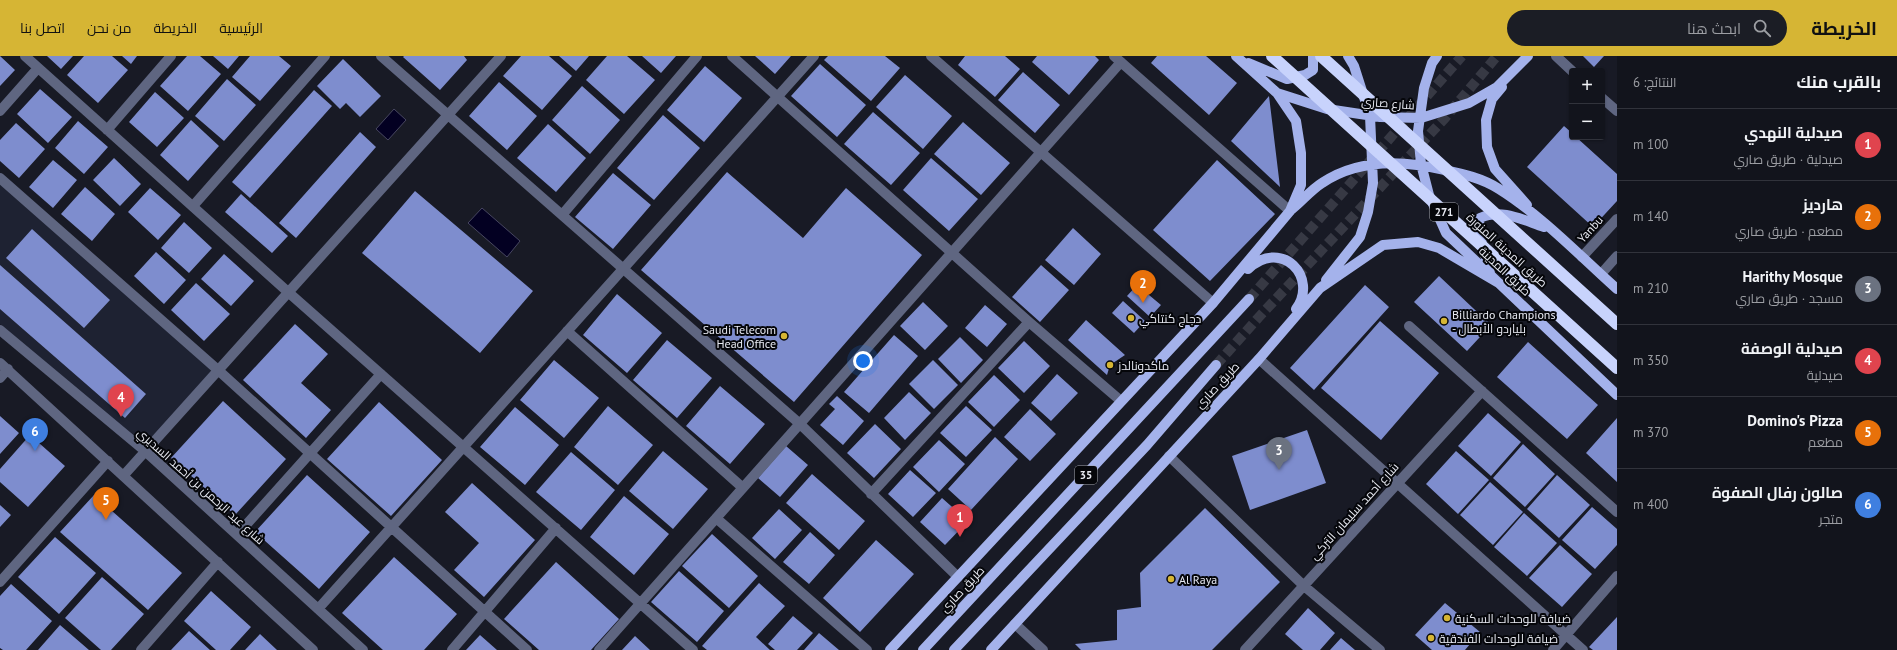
<!DOCTYPE html>
<html lang="ar">
<head>
<meta charset="utf-8">
<style>
	body { margin:0; font-family:"PT Sans",Cairo,sans-serif; background:#1b1d25; color:#f1f3f6; direction:rtl }
	.controls { position:absolute; right:12px; top:12px; display:grid; overflow:hidden; border-radius:4px; box-shadow:0 1px 3px #0004 }
	.controls button { width:36px; height:36px; display:grid; place-items:center; padding:0; border:0; border-bottom:1px solid #31333b; background:#12141c; color:#f1f3f6; font:20px sans-serif }
	.you { position:absolute; left:863px; top:305px; width:14px; height:14px; margin:-10px; border:3px solid #fff; border-radius:50%; background:#1a73e8; box-shadow:0 0 0 6px #1a73e833 }
	.badge { display:grid; place-items:center; width:26px; height:26px; border-radius:50%; background:#d6b534; color:#fff; font-size:13px; font-weight:700 }
	.pin { position:absolute; translate:-50% -33px; filter:drop-shadow(0 1px 2px #0008) }
	.pin::after { content:''; position:absolute; top:21px; width:14px; height:12px; background:inherit; clip-path:polygon(0 0,100% 0,50% 100%) }
	.list { margin:0; padding:0; list-style:none }
	h2 { display:flex; justify-content:space-between; align-items:center; height:52px; margin:0; padding:0 16px; font-size:17px }
	h2 small { font-size:13px; font-weight:400; color:#9c9ea3 }
	.list li { display:grid; grid-template-columns:26px 1fr auto; gap:12px; align-items:center; box-sizing:border-box; height:72px; padding:0 16px; border-top:1px solid #31333b }
	.list b { display:block; font-size:15px; white-space:nowrap }
	.list p { margin:0; font-size:13px; white-space:nowrap; color:#9c9ea3 }
	.list em { font-size:13px; font-style:normal; color:#9c9ea3 }
	.icon { flex:none; width:22px; height:22px; fill:none; stroke:currentColor; stroke-width:2; stroke-linecap:round; stroke-linejoin:round }
	.map { position:relative; flex:none; width:1617px; height:594px; overflow:hidden; direction:ltr }
	header { display:flex; align-items:center; gap:24px; box-sizing:border-box; height:56px; padding:0 20px; background:#d6b534; color:#111 }
	header strong { font-size:19px }
	nav { display:flex; gap:22px; margin-inline-start:auto; font-size:14px }
	.search { width:280px; height:36px; background:#1b1d25; display:flex; align-items:center; gap:10px; box-sizing:border-box; padding:0 14px; border-radius:22px; color:#9c9ea3; font-size:15px }
	main { display:flex }
	aside { flex:1; background:#12141c }
	.map>svg:first-child { display:block }
	.built { fill:#1e2232 }
	.water { fill:#030022; stroke:#474660 }
	.building { fill:#7e8dce }
	.lines { fill:none; stroke-linecap:round; stroke-linejoin:round }
	.major-tunnel { stroke:#373944; stroke-width:10; stroke-dasharray:10 5; stroke-linecap:butt }
	.minor { stroke:#5f6681; stroke-width:10 }
	.major { stroke:#a4b2eb; stroke-width:10 }
	.highway-bridge { stroke:#c8d3fc; stroke-width:12 }
	.poi-dot { fill:#d6b534; stroke:#05060a; stroke-width:1.5 }
	.labels { text-anchor:middle; dominant-baseline:central; stroke-width:4; stroke-linejoin:round; paint-order:stroke }
	.shield { fill:#05060a; stroke:#a3a5ac; stroke-width:1 }
	.shield-label { font-size:11px; font-weight:bold; fill:#e7e9f1 }
	.street-label { font-size:12px; fill:#e7e9f1; stroke:#05060a }
	.poi-label { font-size:12px; fill:#e7e9f1; stroke:#05060a; text-anchor:start }
</style>
</head>
<body>
<header>
<strong>الخريطة</strong>
<div class="search"><svg class="icon" aria-label="search" viewBox="0 0 24 24"><circle cx="10" cy="10" r="6"/><path d="M15 15l6 6"/></svg>ابحث هنا</div>
<nav><a>الرئيسية</a><a>الخريطة</a><a>من نحن</a><a>اتصل بنا</a></nav>
</header>
<main>
<aside>
<h2>بالقرب منك<small>النتائج: 6</small></h2>
<ul class="list">
<li><span class="badge" style="background:#e0444e">1</span><div><b>صيدلية النهدي</b><p>صيدلية · طريق صاري</p></div><em>100 m</em></li>
<li><span class="badge" style="background:#e8710a">2</span><div><b>هارديز</b><p>مطعم · طريق صاري</p></div><em>140 m</em></li>
<li><span class="badge" style="background:#6b7280">3</span><div><b>Harithy Mosque</b><p>مسجد · طريق صاري</p></div><em>210 m</em></li>
<li><span class="badge" style="background:#e0444e">4</span><div><b>صيدلية الوصفة</b><p>صيدلية</p></div><em>350 m</em></li>
<li><span class="badge" style="background:#e8710a">5</span><div><b>Domino's Pizza</b><p>مطعم</p></div><em>370 m</em></li>
<li><span class="badge" style="background:#3f7fe0">6</span><div><b>صالون رفال الصفوة</b><p>متجر</p></div><em>400 m</em></li>
</ul>
</aside>
<div class="map">
<svg width="1617" height="594" viewBox="0 0 1617 594">
	<rect width="100%" height="100%" fill="#181a25"/>
	<path class="built" d="M0,127L212,314L145,390L0,268Z"/>
	<path class="water" d="M394,53L406,64L388,84L376,73Z
		M482,152L520,185L507,201L468,167Z"/>
	<path class="building" d="M0,0L15,14L0,30Z
		M47,0H73L61,13Z
		M84,0H112L128,14L98,47L67,19Z
		M122,0H137L131,8Z
		M187,0H200L221,18L188,55L160,30Z
		M213,0H239L228,13Z
		M250,0H279L291,10L260,45L232,21Z
		M404,0H464L467,4L440,34L403,1Z
		M521,0H549L572,20L542,54L503,20Z
		M559,0H589L576,15Z
		M607,0H627L655,24L624,58L586,24Z
		M642,0H676L661,17Z
		M755,0H791L775,18Z
		M828,0H885L900,12L871,45L824,4Z
		M965,0H1005L1020,13L995,41L958,9Z
		M1037,0H1095L1099,4L1069,39L1032,6Z
		M1157,0H1206L1237,27L1209,59L1151,7Z
		M1583,0H1604L1594,11Z
		M343,3L381,40L360,61L346,47L340,53L317,30Z
		M820,8L866,49L837,81L791,40Z
		M705,10L742,42L704,86L667,54Z
		M1023,16L1060,49L1035,77L998,44Z
		M905,19L952,60L923,93L876,51Z
		M227,23L256,49L224,85L195,60Z
		M499,26L537,60L507,94L469,60Z
		M582,30L620,64L590,98L552,64Z
		M40,33L72,61L48,87L17,58Z
		M314,34L332,50L250,142L232,126Z
		M155,36L184,62L157,91L129,66Z
		M1269,40L1280,131L1231,85Z
		M873,56L920,97L891,129L844,88Z
		M663,59L700,92L654,144L617,112Z
		M191,64L219,90L188,125L160,99Z
		M78,65L108,91L84,118L55,92Z
		M963,66L1010,107L981,139L934,98Z
		M16,67L45,93L19,122L0,105V84Z
		M548,68L586,102L556,136L517,102Z
		M1564,70L1572,77V81H1576L1617,118V145L1593,171L1527,111Z
		M360,76L376,91L296,182L279,167Z
		M114,102L141,128L120,150L93,124Z
		M931,102L978,143L949,175L903,134Z
		M53,104L77,124L53,152L29,131Z
		M1217,104L1275,158L1210,225L1153,174Z
		M727,116L803,182L846,132L922,199L794,346L641,214Z
		M613,117L651,149L613,193L575,161Z
		M85,131L115,158L92,185L61,158Z
		M150,132L181,159L158,184L128,156Z
		M415,135L533,235L480,297L362,197Z
		M241,138L288,180L272,197L225,156Z
		M184,166L212,192L189,217L161,192Z
		M1073,172L1101,198L1074,229L1045,204Z
		M32,173L110,244L84,272L6,202Z
		M156,196L186,224L164,248L134,220Z
		M224,198L254,225L231,250L201,223Z
		M0,209L146,338L125,362L0,253Z
		M1041,209L1069,234L1040,266L1012,241Z
		M1439,220L1491,269L1467,295L1414,246Z
		M196,227L230,258L204,285L171,254Z
		M1137,229L1161,249L1150,261L1127,240Z
		M1365,229L1389,251L1314,334L1290,312Z
		M617,238L662,277L627,317L583,279Z
		M1123,245L1145,265L1134,277L1112,257Z
		M923,246L948,270L925,294L900,270Z
		M985,249L1007,268L987,291L965,272Z
		M1086,264L1125,299L1110,309L1107,319L1068,284Z
		M1380,265L1439,317L1381,384L1321,332Z
		M295,268L328,298L301,327L331,354L306,382L243,324Z
		M894,279L918,300L869,357L844,336Z
		M960,281L983,304L961,327L938,303Z
		M667,284L712,322L677,362L633,324Z
		M1024,285L1050,310L1024,337L998,312Z
		M1528,286L1598,349L1567,383L1497,321Z
		M554,304L599,342L564,382L520,344Z
		M933,304L958,329L934,353L909,328Z
		M1057,318L1078,337L1051,365L1031,347Z
		M994,319L1020,344L994,371L968,346Z
		M720,330L765,368L730,408L686,370Z
		M909,336L931,357L905,384L884,362Z
		M837,340L864,365L843,389L820,369L835,353L829,348Z
		M223,345L286,403L235,459L171,402Z
		M379,346L442,404L391,460L327,403Z
		M608,350L653,389L618,429L574,391Z
		M966,350L992,374L966,401L940,377Z
		M515,351L559,389L525,429L480,391Z
		M1030,353L1056,378L1030,405L1004,381Z
		M1488,357L1521,386L1491,420L1458,390Z
		M0,360L19,377L0,398Z
		M1617,362V426L1586,397Z
		M875,368L901,393L874,422L847,397Z
		M1307,374L1326,427L1250,454L1232,400Z
		M30,379L65,410L28,451L0,426V413Z
		M995,381L1018,403L971,454L948,433Z
		M939,384L965,408L939,436L913,411Z
		M1523,388L1555,418L1525,451L1493,422Z
		M786,390L808,409L780,441L758,422Z
		M663,395L708,433L673,473L629,435Z
		M1456,395L1489,424L1458,458L1426,428Z
		M571,396L615,434L581,474L536,436Z
		M910,414L936,437L913,461L888,438Z
		M812,418L865,465L839,494L786,447Z
		M307,419L370,476L319,533L255,476Z
		M1557,419L1590,449L1559,482L1527,453Z
		M1490,426L1523,456L1493,489L1460,459Z
		M472,427L535,484L484,541L454,514L479,487L445,456Z
		M94,439L182,517L148,554L60,476Z
		M624,440L669,478L634,519L590,481Z
		M942,442L968,465L945,489L920,466Z
		M0,449L11,459L0,471Z
		M1592,451L1617,473V489L1595,513L1562,484Z
		M1205,452L1280,526L1212,594H1081L1075,588L1117,584V554L1141,551L1140,517Z
		M779,453L802,474L775,503L752,482Z
		M1524,457L1557,487L1527,520L1494,491Z
		M810,476L835,499L809,528L783,506Z
		M712,478L758,520L729,552L682,510Z
		M55,481L96,517L59,558L18,521Z
		M876,484L914,518L860,576L823,542Z
		M1560,489L1592,518L1562,551L1529,522Z
		M394,501L457,558L424,594H383L342,557Z
		M556,506L619,563L591,594H539L504,563Z
		M679,515L724,555L697,586L651,546Z
		M102,521L144,558L111,594H101L65,562Z
		M759,527L785,550L756,581L770,594H707L702,590Z
		M11,528L52,565L26,594H3L0,592V540Z
		M211,535L251,571L230,594H216L184,565Z
		M1445,547L1480,576L1465,594H1432L1415,579Z
		M1308,552L1335,577L1320,594H1303L1285,578Z
		M793,560L813,577L797,594H775L768,588Z
		M1617,561V594H1593L1589,591Z
		M60,569L89,594H38Z
		M189,575L210,594H171Z
		M819,577L839,594H804Z
		M260,578L277,594H245Z
		M480,579L497,594H466Z
		M635,580L650,594H622Z
		M1341,582L1355,594H1330Z"/>
	<g class="lines">
		<path class="major-tunnel" d="M1249,243L1462,0
			M1216,309L1259,261L1445,62L1497,0"/>
		<path class="minor" d="M25,0L288,236L693,594
			M381,0L800,368L958,521
			M732,0L1029,266L1121,345
			M931,0L1213,247
			M1114,0L1290,155
			M1556,0L1572,15
			M1602,42L1617,55
			M0,55L38,12
			M107,74L171,0
			M0,122L218,314L527,594
			M193,150L325,0
			M562,159L697,0
			M1582,201L1617,163
			M1601,218L1617,200
			M1409,270L1617,456
			M0,274L145,395L363,594
			M567,275L743,432
			M1259,303L1583,594
			M0,307L313,594
			M0,322L8,313
			M1169,400L1304,530L1380,594
			M124,419L501,0
			M871,438L1029,266
			M716,462L867,594
			M237,479L381,318
			M0,526L108,405
			M318,553L814,0
			M1015,568L1043,594
			M141,594L218,506
			M452,594L556,472
			M599,594L1121,6
			M1245,594L1482,335
			M1553,594L1617,520"/>
		<path class="major" d="M1437,0L1432,7L1424,32L1418,75L1421,108L1429,139L1446,177L1617,339
			M1248,7L1287,23L1305,19L1313,14V0
			M1502,31L1492,43L1486,64L1487,91L1495,113L1527,149
			M1277,37L1327,53L1380,61L1421,62L1469,47L1497,31L1528,0
			M1292,153C1302,145 1311,134 1322,127C1359,102 1403,104 1444,114C1463,118 1482,122 1499,133C1542,160 1579,199 1617,233
			M1248,213C1282,181 1319,222 1296,253
			M1490,217L1478,173L1480,162C1501,152 1523,164 1544,171
			M1326,224L1360,181L1368,156L1373,127L1370,60L1354,10L1348,0
			M890,594L1213,247L1290,155L1301,129V97L1296,65L1277,37L1236,0
			M923,594L1249,243
			M954,594L1147,389L1216,309
			M991,594L1259,303L1320,232L1383,189L1418,186L1439,192L1502,229"/>
		<path class="highway-bridge" d="M1272,0L1617,312
			M1321,0L1617,268"/>
	</g>
	<g class="poi-dot">
		<circle cx="1131" cy="262" r="4"/>
		<circle cx="1444" cy="265" r="4"/>
		<circle cx="784" cy="280" r="4"/>
		<circle cx="1110" cy="309" r="4"/>
		<circle cx="1171" cy="523" r="4"/>
		<circle cx="1447" cy="562" r="4"/>
		<circle cx="1431" cy="582" r="4"/>
	</g>
	<g class="labels">
		<g class="shield">
			<rect x="1430" y="147" width="28" height="18" rx="3"/>
			<rect x="1075" y="410" width="22" height="18" rx="3"/>
		</g>
		<g class="shield-label">
			<text x="1444" y="156">271</text>
			<text x="1086" y="419">35</text>
		</g>
		<g class="street-label">
			<text transform="translate(1388 47) rotate(4)">شارع صاري</text>
			<text transform="translate(1590 173) rotate(-48)">Yanbu</text>
			<text transform="translate(1507 194) rotate(42)">طريق المدينة المنورة</text>
			<text transform="translate(1505 215) rotate(43)">طريق المدينة</text>
			<text transform="translate(1217 329) rotate(-47)">طريق صاري</text>
			<text transform="translate(201 430) rotate(42)">شارع عبد الرحمن بن أحمد السديري</text>
			<text transform="translate(1354 455) rotate(-48)">شارع أحمد سليمان التركي</text>
			<text transform="translate(962 533) rotate(-47)">طريق صاري</text>
		</g>
		<g class="poi-label">
			<text x="1452" y="258">Billiardo Champions<tspan x="1452" dy="14">- بلياردو الأبطال</tspan></text>
			<text x="1139" y="262">دجاج كنتاكي</text>
			<text x="776" y="273" text-anchor="end">Saudi Telecom<tspan x="776" dy="14">Head Office</tspan></text>
			<text x="1118" y="309">ماكدونالدز</text>
			<text x="1179" y="523">Al Raya</text>
			<text x="1455" y="562">ضيافة للوحدات السكنية</text>
			<text x="1439" y="582">ضيافة للوحدات الفندقية</text>
		</g>
	</g>
</svg>
<div class="controls">
<button>+</button>
<button>−</button>
</div>
<div class="you"></div>
<div class="pin badge" style="left:960px;top:481px;background:#e0444e">1</div>
<div class="pin badge" style="left:1143px;top:247px;background:#e8710a">2</div>
<div class="pin badge" style="left:1279px;top:414px;background:#6b7280">3</div>
<div class="pin badge" style="left:121px;top:361px;background:#e0444e">4</div>
<div class="pin badge" style="left:106px;top:464px;background:#e8710a">5</div>
<div class="pin badge" style="left:35px;top:395px;background:#3f7fe0">6</div>
</div>
</main>
</body>
</html>
